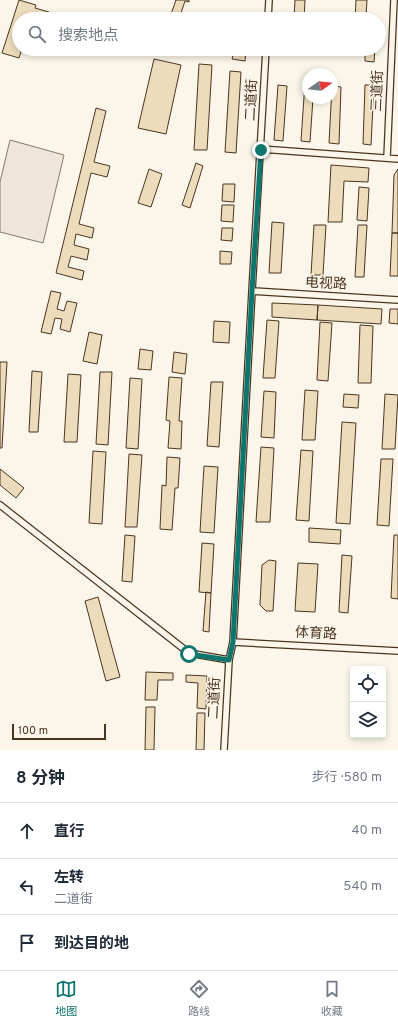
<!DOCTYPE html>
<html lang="zh">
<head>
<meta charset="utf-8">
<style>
	body { margin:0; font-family:Overpass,"Noto Sans SC",sans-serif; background:#f6f6f7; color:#1f2937 }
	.controls { position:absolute; right:12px; bottom:12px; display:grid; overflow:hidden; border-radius:4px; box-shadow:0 2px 6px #0003 }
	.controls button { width:36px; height:36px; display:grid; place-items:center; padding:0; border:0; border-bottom:1px solid #e0e1e3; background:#fff; color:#1f2937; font:20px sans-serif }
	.compass { position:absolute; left:302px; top:68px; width:36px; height:36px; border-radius:50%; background:#fff; box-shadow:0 2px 6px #0003; rotate:75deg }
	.scale { position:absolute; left:12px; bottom:10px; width:94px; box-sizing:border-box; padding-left:4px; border:2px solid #4a3520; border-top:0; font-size:11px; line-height:14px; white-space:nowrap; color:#4a3520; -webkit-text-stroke:3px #fbf6e9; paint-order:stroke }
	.stop { position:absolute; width:12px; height:12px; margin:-9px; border:3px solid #0f766e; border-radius:50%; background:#fff }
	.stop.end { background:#0f766e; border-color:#fff; box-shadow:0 1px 4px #0008 }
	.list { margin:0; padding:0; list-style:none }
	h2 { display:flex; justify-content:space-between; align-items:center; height:52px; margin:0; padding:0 16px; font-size:17px }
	h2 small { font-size:13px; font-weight:400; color:#747a83 }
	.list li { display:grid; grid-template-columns:26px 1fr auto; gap:12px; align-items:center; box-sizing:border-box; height:56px; padding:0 16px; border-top:1px solid #e0e1e3 }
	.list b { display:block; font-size:15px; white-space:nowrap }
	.list p { margin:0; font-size:13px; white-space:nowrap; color:#747a83 }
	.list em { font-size:13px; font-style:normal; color:#747a83 }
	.icon { flex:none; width:22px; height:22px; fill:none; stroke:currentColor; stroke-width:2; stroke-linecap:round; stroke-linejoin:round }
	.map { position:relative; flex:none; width:398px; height:750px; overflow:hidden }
	.search { position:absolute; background:#fff; box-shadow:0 2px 6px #0003; left:12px; right:12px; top:12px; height:44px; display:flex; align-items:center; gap:10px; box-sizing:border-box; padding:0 14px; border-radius:22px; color:#747a83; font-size:15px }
	.sheet { height:220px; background:#fff }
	nav { display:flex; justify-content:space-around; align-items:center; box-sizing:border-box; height:56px; border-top:1px solid #e0e1e3; background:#fff; font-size:11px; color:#747a83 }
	nav a { display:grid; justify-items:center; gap:2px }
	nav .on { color:#0f766e }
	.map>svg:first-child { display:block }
	.green { fill:#ede6d9; stroke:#887966 }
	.building { fill:#ecdcbc; stroke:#4a3520 }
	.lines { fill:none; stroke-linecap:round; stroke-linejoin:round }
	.minor-casing { stroke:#4a3520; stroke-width:8 }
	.minor { stroke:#fbf6e9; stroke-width:5.5 }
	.route { stroke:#0f766e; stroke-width:5 }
	.labels { text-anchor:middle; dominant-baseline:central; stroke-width:3; stroke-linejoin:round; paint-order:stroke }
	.street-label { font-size:14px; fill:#4a3520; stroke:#fbf6e9 }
</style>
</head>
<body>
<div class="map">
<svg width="398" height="750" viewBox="0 0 398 750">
	<rect width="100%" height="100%" fill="#fbf6e9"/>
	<path class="green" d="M10,140L64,155L43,243L0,232V182Z"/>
	<path class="building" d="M19,0L36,5L35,8L49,12L47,19H19V49H22L19,58L2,53Z
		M176,0H189V2L185,1L179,19L170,17Z
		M295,0H305L304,19H294Z
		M356,0H367L366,16H370V19H355Z
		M235,49H246L245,61L232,59Z
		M365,49H375L374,62L365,61Z
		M154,59L181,65L166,134L138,128Z
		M199,64L212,65L207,150H194Z
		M230,71L241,72L236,153L225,152Z
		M305,82H308V98H313L310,142L301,141Z
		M278,85L287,86L283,141L274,140Z
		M365,85H374L371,145L363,144Z
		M332,86L341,87L339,144L329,143Z
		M96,108L106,111L94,162L110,166L107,177L91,173L79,224L94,228L92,238L76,234L74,245L89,249L87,260L71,256L68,267L84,271L82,280L56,273Z
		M196,163L203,166L190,208L182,205Z
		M331,165L369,168L368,182L344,181L342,222H328Z
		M149,169L162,174L151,207L138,203Z
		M398,169V233H392L394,175Z
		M223,184H235L234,202L222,201Z
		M359,187L369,188L367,221L357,220Z
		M222,205H234L233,222L221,221Z
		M272,222L284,223L281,273H269Z
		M314,225H326L323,275H311Z
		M358,225H367L364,277H355Z
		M222,228H233L232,241L221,240Z
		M392,233H398V276H390Z
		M220,251L232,252L231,264H220Z
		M51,291L61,293L57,309L64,311L67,301L77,303L70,332L60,329L62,319L55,318L51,334L41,332Z
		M272,303L318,305L317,320L272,317Z
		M318,305L382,309L381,324L317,320Z
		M390,309H398V324L389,323Z
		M267,320L279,321L275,378H263Z
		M214,321L230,322L229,343L213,342Z
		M320,322L332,323L328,381L317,380Z
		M360,325L373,326L371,383H358Z
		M89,332L102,335L97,364L83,361Z
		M140,349L153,351L151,370L138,369Z
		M174,352L187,354L185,374L172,372Z
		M0,362H7L2,448H0Z
		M32,371L42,372L38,432H29Z
		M100,372H112L108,445L96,444Z
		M68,374L81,375L77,442H64Z
		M169,377L182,378L179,421H182L181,449L168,448L170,421L166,420Z
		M130,378L142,379L138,449L126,448Z
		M211,382H223L219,447L207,446Z
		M305,390L318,391L315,440H302Z
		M264,391L276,392L274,438L261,437Z
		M344,394L359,395L358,408L343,407Z
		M385,394L398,395L395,449H382Z
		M342,422L356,423L350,524L336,523Z
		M261,447L274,448L270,522H256Z
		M301,450L313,451L309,521L296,520Z
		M93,451L106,452L102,524L89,523Z
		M129,454L142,455L137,527H125Z
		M167,457L180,458L178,488H175L172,530L160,529L162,485L166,486Z
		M381,459H393L389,526L377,525Z
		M204,466L218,467L214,533L200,532Z
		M0,469L24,488L16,498L0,485Z
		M309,528L341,530L340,544L309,542Z
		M125,535L135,536L132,582L122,581Z
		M394,535H398V599L391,598Z
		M202,543L214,544L211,593L199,592Z
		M342,555L352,556L348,613L339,612Z
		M269,560L276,561L273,611H266L260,605L262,565Z
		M298,563L318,564L315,612L295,611Z
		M206,592L211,593L209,632L203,631Z
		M98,597L120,677L106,681L85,601Z
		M146,672L173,673V680H158L157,700H145Z
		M186,675L207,676L206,709L197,708L198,683L186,682Z
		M146,707H155L154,750H145Z
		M197,713H205L204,750H196Z"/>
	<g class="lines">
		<g class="minor-casing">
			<path id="minor" d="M268,19L269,0
				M261,149L398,159
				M387,158L394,0
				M252,291L398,300
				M0,505L189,653L229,660
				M233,642L398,651
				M224,750L229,660L233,642L252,291L266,49"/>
		</g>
		<use href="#minor" class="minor"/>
	</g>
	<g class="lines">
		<path class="route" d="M189,654L229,660L233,642L252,291L261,150"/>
	</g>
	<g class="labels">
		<g class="street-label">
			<text transform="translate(378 91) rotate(-88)">三道街</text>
			<text transform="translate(252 100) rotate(-87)">二道街</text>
			<text transform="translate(326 284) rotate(3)">电视路</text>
			<text transform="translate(316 634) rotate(3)">体育路</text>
			<text transform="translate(215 698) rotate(-87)">二道街</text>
		</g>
	</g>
</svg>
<div class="controls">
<button><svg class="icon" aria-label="locate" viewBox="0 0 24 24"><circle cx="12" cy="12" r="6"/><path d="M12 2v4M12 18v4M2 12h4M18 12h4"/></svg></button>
<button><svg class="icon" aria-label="layers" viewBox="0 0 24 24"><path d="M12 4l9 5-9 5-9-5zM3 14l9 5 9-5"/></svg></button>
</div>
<svg class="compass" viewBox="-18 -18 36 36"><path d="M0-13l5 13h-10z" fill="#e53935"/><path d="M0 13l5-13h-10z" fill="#747a83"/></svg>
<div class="scale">100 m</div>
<div class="stop" style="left:189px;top:654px"></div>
<div class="stop end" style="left:261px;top:150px"></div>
<div class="search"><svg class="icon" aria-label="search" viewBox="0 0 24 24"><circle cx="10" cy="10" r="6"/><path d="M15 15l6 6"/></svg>搜索地点</div>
</div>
<section class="sheet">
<h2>8 分钟<small>步行 · 580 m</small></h2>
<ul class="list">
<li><svg class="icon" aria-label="ahead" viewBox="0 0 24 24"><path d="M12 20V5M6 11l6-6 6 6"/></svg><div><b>直行</b></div><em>40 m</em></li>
<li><svg class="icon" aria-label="left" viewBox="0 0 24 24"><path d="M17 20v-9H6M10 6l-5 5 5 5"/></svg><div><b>左转</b><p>二道街</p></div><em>540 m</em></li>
<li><svg class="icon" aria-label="arrive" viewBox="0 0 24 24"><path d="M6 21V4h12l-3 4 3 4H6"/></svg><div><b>到达目的地</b></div></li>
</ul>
</section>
<nav>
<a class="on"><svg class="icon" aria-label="map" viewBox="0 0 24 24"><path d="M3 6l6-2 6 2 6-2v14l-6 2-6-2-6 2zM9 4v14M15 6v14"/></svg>地图</a>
<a><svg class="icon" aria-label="directions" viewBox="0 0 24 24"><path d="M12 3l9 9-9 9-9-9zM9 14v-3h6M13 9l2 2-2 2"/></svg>路线</a>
<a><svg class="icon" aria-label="saved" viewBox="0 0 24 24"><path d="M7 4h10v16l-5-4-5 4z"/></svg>收藏</a>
</nav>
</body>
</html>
